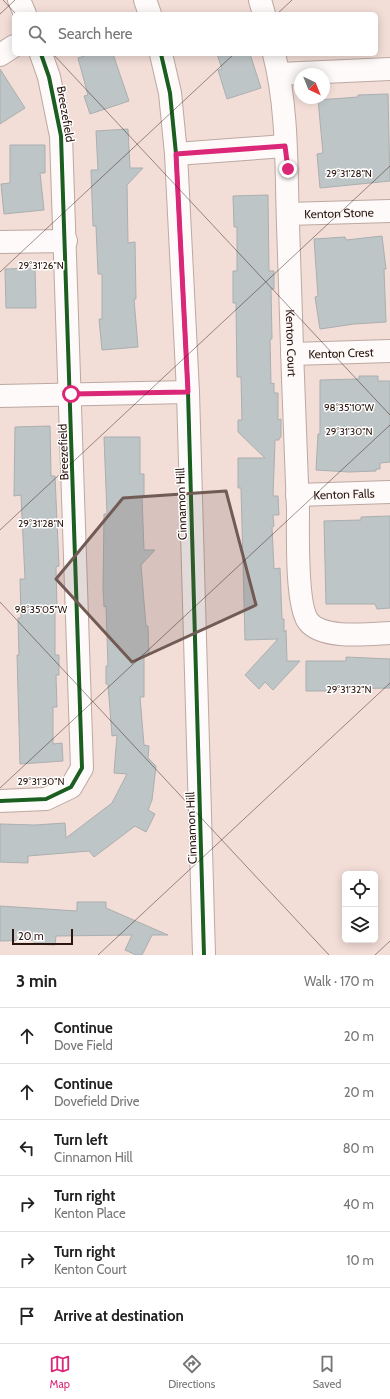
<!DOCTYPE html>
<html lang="en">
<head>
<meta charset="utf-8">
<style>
	body { margin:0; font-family:Cabin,sans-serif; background:#f2f2f2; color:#222 }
	.controls { position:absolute; right:12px; bottom:12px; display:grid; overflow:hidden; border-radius:6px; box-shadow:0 2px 10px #0003 }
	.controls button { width:36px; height:36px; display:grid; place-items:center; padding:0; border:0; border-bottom:1px solid #e0e0e0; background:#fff; color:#222; font:20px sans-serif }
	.compass { position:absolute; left:294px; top:68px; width:36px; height:36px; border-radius:50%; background:#fff; box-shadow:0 2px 10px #0003; rotate:137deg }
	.scale { position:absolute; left:12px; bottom:10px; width:61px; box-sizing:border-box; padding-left:4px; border:2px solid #2b150e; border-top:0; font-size:11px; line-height:14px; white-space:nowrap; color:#2b150e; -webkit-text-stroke:3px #fff; paint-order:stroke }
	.stop { position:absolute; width:12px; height:12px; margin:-9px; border:3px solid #db2777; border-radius:50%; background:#fff }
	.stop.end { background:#db2777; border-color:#fff; box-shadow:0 1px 4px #0008 }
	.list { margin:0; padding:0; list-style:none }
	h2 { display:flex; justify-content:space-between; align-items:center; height:52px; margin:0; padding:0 16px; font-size:17px }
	h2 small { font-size:13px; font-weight:400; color:#767676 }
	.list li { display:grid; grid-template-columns:26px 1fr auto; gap:12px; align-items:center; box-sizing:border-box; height:56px; padding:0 16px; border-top:1px solid #e0e0e0 }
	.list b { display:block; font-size:15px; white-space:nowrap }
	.list p { margin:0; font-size:13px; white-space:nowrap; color:#767676 }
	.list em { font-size:13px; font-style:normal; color:#767676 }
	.icon { flex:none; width:22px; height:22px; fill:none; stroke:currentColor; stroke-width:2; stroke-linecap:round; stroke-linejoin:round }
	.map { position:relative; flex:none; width:390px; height:955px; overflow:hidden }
	.search { position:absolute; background:#fff; box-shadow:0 2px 10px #0003; left:12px; right:12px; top:12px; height:44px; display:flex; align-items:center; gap:10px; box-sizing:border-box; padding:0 14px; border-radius:6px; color:#767676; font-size:15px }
	.sheet { height:388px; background:#fff }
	nav { display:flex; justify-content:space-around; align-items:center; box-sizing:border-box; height:56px; border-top:1px solid #e0e0e0; background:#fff; font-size:11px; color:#767676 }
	nav a { display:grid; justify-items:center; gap:2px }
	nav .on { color:#db2777 }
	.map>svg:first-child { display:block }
	.building { fill:#bec5c6; stroke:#aaafb0 }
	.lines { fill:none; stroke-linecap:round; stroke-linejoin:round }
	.minor-casing { stroke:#bda8a2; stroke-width:24 }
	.minor { stroke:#fdfaf9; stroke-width:22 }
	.cycleway-casing { stroke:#fff; stroke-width:6 }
	.cycleway { stroke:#1b5e20; stroke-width:4 }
	.route { stroke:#db2777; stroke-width:5 }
	.marked { fill:#715b54; fill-opacity:0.2; stroke:#715b54; stroke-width:3; stroke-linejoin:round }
	.ticks { fill:none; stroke:#2b150e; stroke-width:1; stroke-opacity:0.45 }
	.labels { text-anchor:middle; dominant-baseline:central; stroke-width:3; stroke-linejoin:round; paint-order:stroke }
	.street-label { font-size:12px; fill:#2b150e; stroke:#fff }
	.ticks-label { font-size:10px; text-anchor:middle; fill:#2b150e; stroke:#fff; stroke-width:3; stroke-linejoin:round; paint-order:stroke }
</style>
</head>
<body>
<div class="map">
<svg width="390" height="955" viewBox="0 0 390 955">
	<rect width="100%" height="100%" fill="#f2ddd7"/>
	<path class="building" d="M91,54H113L129,101L90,114L84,96L88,95L78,58Z
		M217,54H250L261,88L227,99L218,70L222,69Z
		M0,69L25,108L0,124Z
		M388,94L390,181L320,188L317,154L323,153L318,100L358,97V95Z
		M128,129L130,168H143L127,185L128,243L135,242L136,299H134L138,347L102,350L99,319H102V274H98L96,226H93L91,170H98L96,131Z
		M10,145H45V173H40L44,210L4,214L1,184L10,183Z
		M268,195L269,271H274V289H271L272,339H270L271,384L274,383V393H278V420L281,419V437L279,438V440H275L273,496H278L279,515H273L274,526L272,527L274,569L280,568L282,619H284V632L286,630L287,661H300L273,690L265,682L259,689L245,675L278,639L245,640L241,488H238V458H265L238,432V420H242L241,377H237L236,303H233V271H237V227H234L233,196Z
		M382,236L386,269H384L386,322L354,324L320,329L315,297L318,296L314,239L345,237L346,240Z
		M35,268L36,308H6L5,269Z
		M359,376H378V381H390V462L380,463V469H376V471L349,472L316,470L318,434H320V380L359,379Z
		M50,426L51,476H55L59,566L56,567L57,609H55V655H59V675H56L57,707H53V744L62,743L63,761L20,764L17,655H19L18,618H21L20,579H25L21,495L14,496L15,427Z
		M104,437H140V474H144V495H142L144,550H155L141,565L146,626H148L149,655H144V697H140L144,745L149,746L148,758L156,766L152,800L148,810L155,814L146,832L135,826L94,857L89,851L28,856V863L0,862V824L35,825L65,823L66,838L112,803L127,774L114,773L117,735L112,736L108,684H106V666H108L106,606L104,607L103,588L104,514H107Z
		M390,516V608L377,609L375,604H326L324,521L361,520V517Z
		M346,657L390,659V688L337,689V691H306V661H346Z
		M77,902H106V908L168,935H152L142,955H136L125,950L132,935L56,936L55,945L34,944V940L0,941V906L77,911Z"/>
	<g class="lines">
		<g class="minor-casing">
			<g id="minor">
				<path d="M19,0L25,14"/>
				<path d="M145,0L150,14"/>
				<path d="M260,0L264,14"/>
				<path d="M161,54L170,93L176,154L188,392L204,955"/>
				<path id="s1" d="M274,54C288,109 286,168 288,224C291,319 294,415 298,510C298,534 296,604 308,621C322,640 369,634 390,633"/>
				<path d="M0,55L14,46"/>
				<path d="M279,74L390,69"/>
				<path d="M176,154L285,146"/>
				<path id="s2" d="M288,214L390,211"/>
				<path d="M0,242L66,241"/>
				<path id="s3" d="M292,354L390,351"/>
				<path d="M0,396L188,392"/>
				<path id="s4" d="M297,495L390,492"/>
				<path d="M0,801L46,799L71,787L82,768L61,136L49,77L41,54"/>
			</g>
		</g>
		<use href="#minor" class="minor"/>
		<g class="cycleway-casing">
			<path id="cycleway" d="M161,54L170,93L176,154L188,392L204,955
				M0,801L46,799L71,787L82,768L61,136L49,77L41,54"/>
		</g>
		<use href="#cycleway" class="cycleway"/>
	</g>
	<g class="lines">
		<path class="route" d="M71,394L188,392L176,154L285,146L288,169"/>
	</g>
	<path class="marked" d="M226,491L256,605L132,662L56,579L123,498Z"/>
	<path class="ticks" d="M3,0L16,14M0,14L15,0M277,14L292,0M53,54L390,415M0,272L234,54M0,530L390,166M0,602L329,955M0,788L390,425M98,955L390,683M375,955L390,941"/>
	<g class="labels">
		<g class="street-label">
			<text transform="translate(66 114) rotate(80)">Breezefield</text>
			<text stroke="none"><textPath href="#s2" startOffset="51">Kenton Stone</textPath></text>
			<text stroke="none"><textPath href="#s1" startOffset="290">Kenton Court</textPath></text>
			<text stroke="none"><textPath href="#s3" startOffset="49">Kenton Crest</textPath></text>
			<text transform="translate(63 452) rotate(-92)">Breezefield</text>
			<text stroke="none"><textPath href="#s4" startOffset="47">Kenton Falls</textPath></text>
			<text transform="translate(181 504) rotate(-92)">Cinnamon Hill</text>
			<text transform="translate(191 828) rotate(-92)">Cinnamon Hill</text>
		</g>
	</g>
	<g class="ticks-label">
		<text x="349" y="177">29°31'28"N</text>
		<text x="41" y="269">29°31'26"N</text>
		<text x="349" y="411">98°35'10"W</text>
		<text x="349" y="435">29°31'30"N</text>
		<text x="41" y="527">29°31'28"N</text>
		<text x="41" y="613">98°35'05"W</text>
		<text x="349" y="693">29°31'32"N</text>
		<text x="41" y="785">29°31'30"N</text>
	</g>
</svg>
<div class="controls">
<button><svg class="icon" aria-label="locate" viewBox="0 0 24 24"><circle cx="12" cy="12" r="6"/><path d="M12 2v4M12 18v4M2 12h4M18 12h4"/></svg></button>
<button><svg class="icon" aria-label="layers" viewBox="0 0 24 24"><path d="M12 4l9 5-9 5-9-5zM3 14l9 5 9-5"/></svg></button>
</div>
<svg class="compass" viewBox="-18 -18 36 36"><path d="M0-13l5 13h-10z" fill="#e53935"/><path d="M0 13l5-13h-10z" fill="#767676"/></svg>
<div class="scale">20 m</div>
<div class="stop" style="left:71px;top:394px"></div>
<div class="stop end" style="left:288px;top:169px"></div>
<div class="search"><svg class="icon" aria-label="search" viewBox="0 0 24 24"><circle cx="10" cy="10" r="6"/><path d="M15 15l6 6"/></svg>Search here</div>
</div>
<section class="sheet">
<h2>3 min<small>Walk · 170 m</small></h2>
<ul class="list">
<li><svg class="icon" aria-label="ahead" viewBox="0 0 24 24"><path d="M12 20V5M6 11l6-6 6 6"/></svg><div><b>Continue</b><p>Dove Field</p></div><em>20 m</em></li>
<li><svg class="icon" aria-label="ahead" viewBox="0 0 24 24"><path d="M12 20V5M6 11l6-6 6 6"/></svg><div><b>Continue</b><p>Dovefield Drive</p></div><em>20 m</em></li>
<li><svg class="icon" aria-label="left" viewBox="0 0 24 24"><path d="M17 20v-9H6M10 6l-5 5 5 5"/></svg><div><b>Turn left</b><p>Cinnamon Hill</p></div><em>80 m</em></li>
<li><svg class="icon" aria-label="right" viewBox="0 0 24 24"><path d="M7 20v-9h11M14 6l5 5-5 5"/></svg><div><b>Turn right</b><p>Kenton Place</p></div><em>40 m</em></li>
<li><svg class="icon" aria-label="right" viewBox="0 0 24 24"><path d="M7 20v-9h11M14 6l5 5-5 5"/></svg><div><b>Turn right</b><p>Kenton Court</p></div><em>10 m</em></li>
<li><svg class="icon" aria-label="arrive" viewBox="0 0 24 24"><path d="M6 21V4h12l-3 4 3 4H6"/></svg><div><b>Arrive at destination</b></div></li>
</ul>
</section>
<nav>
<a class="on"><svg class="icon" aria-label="map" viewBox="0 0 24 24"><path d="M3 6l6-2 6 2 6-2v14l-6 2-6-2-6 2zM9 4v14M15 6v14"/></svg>Map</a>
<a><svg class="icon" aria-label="directions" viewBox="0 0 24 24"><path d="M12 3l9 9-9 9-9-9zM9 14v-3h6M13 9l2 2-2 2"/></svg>Directions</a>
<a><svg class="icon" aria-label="saved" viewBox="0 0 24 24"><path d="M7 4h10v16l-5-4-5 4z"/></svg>Saved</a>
</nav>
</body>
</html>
